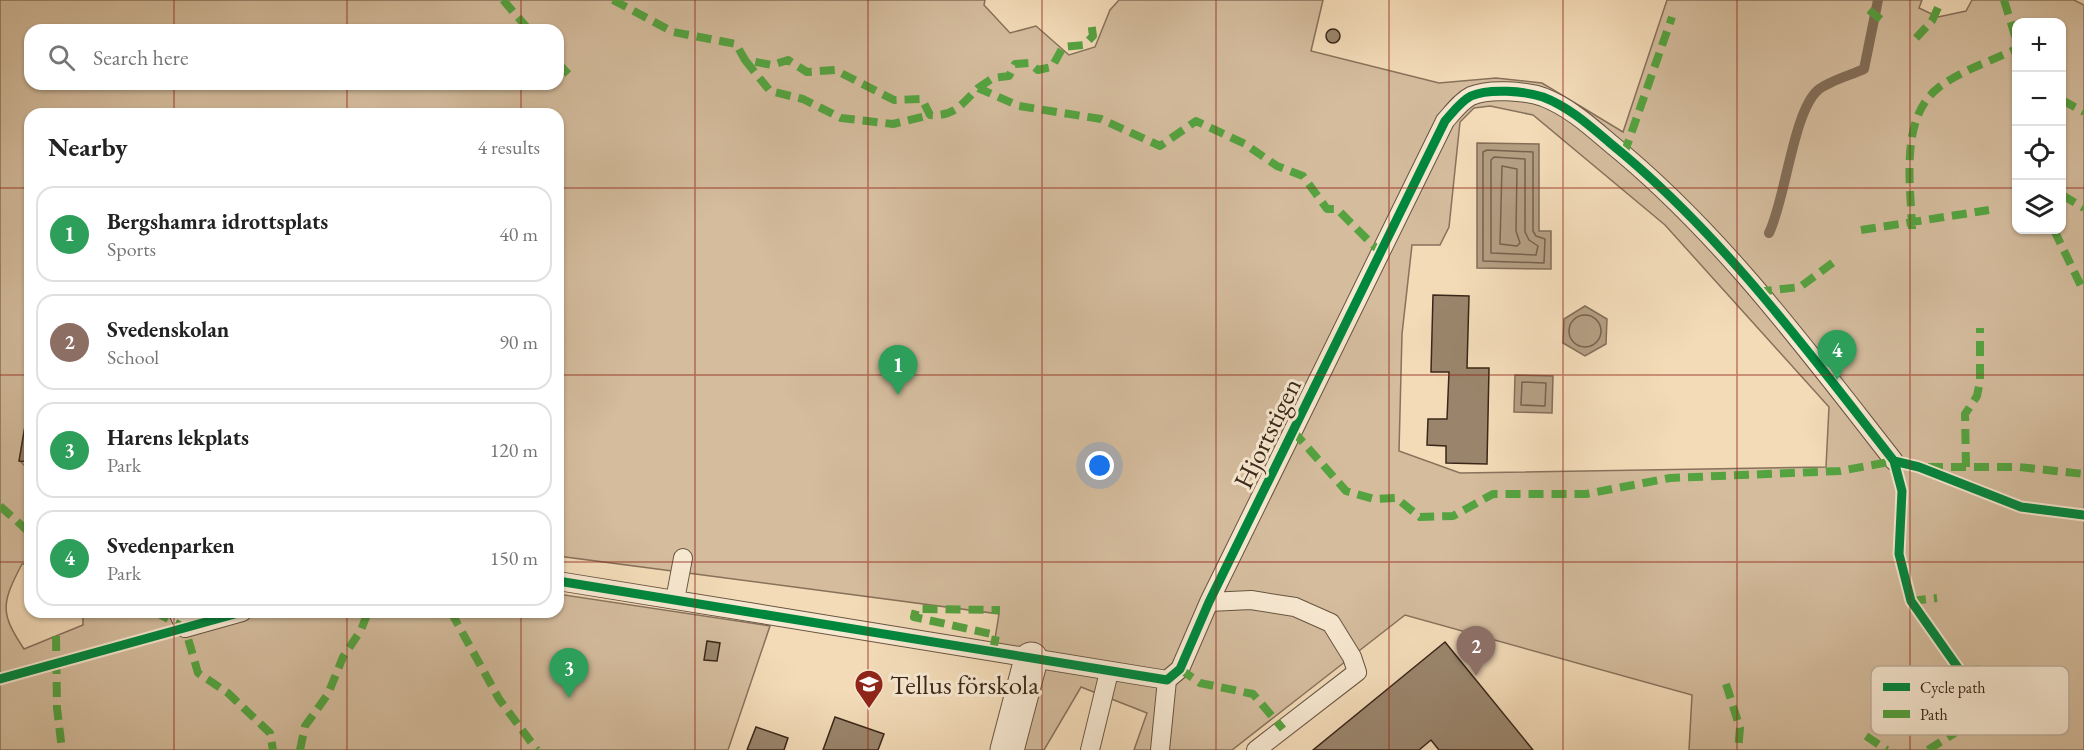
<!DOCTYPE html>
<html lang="en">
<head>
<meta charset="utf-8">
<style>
	body { margin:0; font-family:"EB Garamond",serif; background:#f6f6f6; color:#222 }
	.controls { position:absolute; right:18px; top:18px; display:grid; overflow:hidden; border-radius:12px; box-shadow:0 2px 4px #0004 }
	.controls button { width:54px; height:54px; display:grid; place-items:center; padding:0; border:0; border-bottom:2px solid #e0e0e0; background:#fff; color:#222; font:30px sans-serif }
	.you { position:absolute; left:1100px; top:466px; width:21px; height:21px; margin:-15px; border:4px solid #fff; border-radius:50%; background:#1a73e8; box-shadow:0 0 0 9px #1a73e833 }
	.badge { display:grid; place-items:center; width:39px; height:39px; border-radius:50%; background:#7c3aed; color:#fff; font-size:20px; font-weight:700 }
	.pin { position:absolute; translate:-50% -50px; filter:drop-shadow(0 2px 3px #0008) }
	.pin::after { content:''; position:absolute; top:32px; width:21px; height:18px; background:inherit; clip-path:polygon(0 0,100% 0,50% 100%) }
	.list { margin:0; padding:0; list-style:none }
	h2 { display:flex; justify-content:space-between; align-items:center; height:78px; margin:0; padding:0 24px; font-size:26px }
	h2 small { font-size:20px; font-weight:400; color:#767676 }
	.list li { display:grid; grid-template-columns:39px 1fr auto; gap:18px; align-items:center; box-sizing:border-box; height:96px; margin:0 12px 12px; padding:0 12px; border:2px solid #e0e0e0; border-radius:18px }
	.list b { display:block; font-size:22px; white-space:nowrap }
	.list p { margin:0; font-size:20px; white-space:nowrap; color:#767676 }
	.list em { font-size:20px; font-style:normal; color:#767676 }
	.icon { flex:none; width:33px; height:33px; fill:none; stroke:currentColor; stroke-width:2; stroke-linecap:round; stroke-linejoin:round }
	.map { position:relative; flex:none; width:2084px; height:750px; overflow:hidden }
	.search { position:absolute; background:#fff; box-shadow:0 2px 4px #0004; left:24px; top:24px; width:540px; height:66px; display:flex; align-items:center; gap:15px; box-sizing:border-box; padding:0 21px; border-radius:18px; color:#767676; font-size:22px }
	.panel { position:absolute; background:#fff; box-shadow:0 2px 4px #0004; left:24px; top:108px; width:540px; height:510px; border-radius:18px }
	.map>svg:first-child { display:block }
	.green { fill:#d4bc9d; stroke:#87725b; stroke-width:1.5; fill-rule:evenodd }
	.water { fill:#b49e82; stroke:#836e58; stroke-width:1.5 }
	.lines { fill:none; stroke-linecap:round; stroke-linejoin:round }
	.shore { stroke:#77624e; stroke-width:1.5 }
	.stream { stroke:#836e58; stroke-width:10 }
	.building { fill:#9a856c; stroke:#3a2719; stroke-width:1.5 }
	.lane-casing { stroke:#685441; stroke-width:20 }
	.street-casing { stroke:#685441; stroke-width:35 }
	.lane { stroke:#f7e8d1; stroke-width:18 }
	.street { stroke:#f7e8d1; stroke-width:33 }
	.quiet { stroke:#54a340; stroke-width:8; stroke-dasharray:15 8; stroke-linecap:butt }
	.cycleway-casing { stroke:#f7e8d1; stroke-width:13 }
	.cycleway { stroke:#00873e; stroke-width:9 }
	.grid { fill:none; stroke:#8f2418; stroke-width:1.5; stroke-opacity:0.55 }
	.labels { text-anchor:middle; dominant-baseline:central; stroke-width:6; stroke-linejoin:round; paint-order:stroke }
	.street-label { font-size:27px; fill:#3a2719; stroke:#f7e8d1 }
	.poi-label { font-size:27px; fill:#3a2719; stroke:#f7e8d1; text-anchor:start }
	.key { fill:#f7e8d1; stroke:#beae9a; stroke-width:1.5 }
	.key-label { font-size:16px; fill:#3a2719 }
</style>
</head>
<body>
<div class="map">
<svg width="2084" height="750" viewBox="0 0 2084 750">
	<rect width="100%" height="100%" fill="#f3dbb8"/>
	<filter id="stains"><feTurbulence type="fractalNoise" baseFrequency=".00333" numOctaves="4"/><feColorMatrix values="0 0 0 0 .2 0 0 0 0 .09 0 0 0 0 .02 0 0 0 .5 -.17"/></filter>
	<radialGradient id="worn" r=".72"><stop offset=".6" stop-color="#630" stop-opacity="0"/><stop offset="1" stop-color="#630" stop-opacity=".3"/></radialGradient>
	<path class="green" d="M0,0H985L984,5L1010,33L1036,26L1069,55L1095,47L1110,10L1119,0H1323L1311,51L1439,83L1496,78L1542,83L1623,132L1667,0H1922L1919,8L1938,17L1966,11L1972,0H2074L2084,5V750H1689L1692,695L1405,615L1232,750H1134L1147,713L1081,687L1044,750H1015L1031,659L993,651L999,614L558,556V114H30V462L20,461L30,471V564H22C1,604 0,613 24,649L83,625V612H558V594L770,626L728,750H0ZM2016,22H2062V230H2016ZM30,30H558V84H30ZM1490,106L1533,115L1665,225L1829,407L1826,467L1460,473L1399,451L1402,334L1412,245H1440L1449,227L1460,122L1474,108Z"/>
	<path class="water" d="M1477,143L1539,144V231H1551V269L1477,268Z
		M1585,306L1607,319L1606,344L1585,356L1563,343L1564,319Z
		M1515,375L1553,376L1552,413L1514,412Z"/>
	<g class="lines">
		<path class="shore" d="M1487,150L1533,152V231L1536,236L1545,239L1544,263L1483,261V152Z
			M1494,157L1525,159V232L1529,240L1538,246L1536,255L1491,253V160Z
			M1502,166L1517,169L1516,231L1520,243L1517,246L1500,244Z
			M1569 331a16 16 0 1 1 32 0a16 16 0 1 1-32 0Z
			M1522,382L1546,383L1545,406L1521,405Z"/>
		<path class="stream" d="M1769,233C1786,198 1793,112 1818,90C1829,81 1851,75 1864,69L1878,0"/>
	</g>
	<path class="building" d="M1326 36a7 7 0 1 1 14 0a7 7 0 1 1-14 0Z
		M1433,295L1469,296L1467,368H1489L1487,464L1446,463V446L1427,445L1428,419H1447L1449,372H1431Z
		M27,414L30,415V462L19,461Z
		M707,641L720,643L717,661L704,660Z
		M1445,642L1533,750H1439L1431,740L1419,750H1313Z
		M835,717L884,734L878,750H823Z
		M756,727L788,738L784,750H747Z"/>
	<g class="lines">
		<g class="lane-casing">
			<path id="lane" d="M558,581L1167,680L1180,669L1209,602L1445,121C1453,112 1461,101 1471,96C1489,88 1525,91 1543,97C1569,107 1590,126 1610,143C1720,232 1807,350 1894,461
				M675,600L683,558
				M1209,602L1251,600L1295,607L1331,623L1352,657L1357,672L1256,750
				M178,612L185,628L242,612
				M1090,750L1109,672
				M1160,750L1167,680"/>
		</g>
		<g class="street-casing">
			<path id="street" d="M1007,750L1031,659"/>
		</g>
		<use href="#lane" class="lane"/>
		<use href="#street" class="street"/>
		<path class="quiet" d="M503,0L529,30
			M613,0L673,32L736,44L745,60L772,65L788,60L807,72L835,70L894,100L922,99L930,115C954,117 962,104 978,88L1019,106L1101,119L1160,146L1196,121L1245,144L1277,166L1303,176L1327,209H1337L1381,253
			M2004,0L2016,39
			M1869,10L1885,23
			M1916,38L1932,21L1940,3
			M745,60L770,91L803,99L841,118L893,124L930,115
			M558,63L572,78
			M978,88L993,78L1009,76L1015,64L1029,63L1038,70L1052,67L1063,47L1084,45L1093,36L1091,21
			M2062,100L2084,112
			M1624,154L1672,17
			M2062,195L2084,208
			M1912,229C1911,186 1899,119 1938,88C1960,71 1991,61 2016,49
			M1861,230L1989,210
			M2054,230L2084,292
			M1757,292L1800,287L1835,261
			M1293,431L1346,491L1374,499L1396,498L1420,517L1453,516L1493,494H1586L1670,478L1840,471L1894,461
			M1928,467H2019L2084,474
			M1966,467L1965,414L1977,396L1980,381V328
			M0,506L30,533
			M1911,601L1937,598
			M155,612L185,628L198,673L228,693L270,733L273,750
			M451,612L499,699L537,750
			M56,636L57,708L62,750
			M993,651L996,635L914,617L916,609L1000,610
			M1180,669L1200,683L1253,694L1283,729
			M1726,684L1740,728L1738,750
			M1866,736L1887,750
			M300,750L305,726L328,694L343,657L361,630L368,612
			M1928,750L1969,724L1979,687L1977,669L1961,672"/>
		<g class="cycleway-casing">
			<path id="cycleway" d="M1894,461L1919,467L2021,507L2084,515
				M558,581L1167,680L1180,669L1209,602L1445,121C1453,112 1461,101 1471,96C1489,88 1525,91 1543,97C1569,107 1590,126 1610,143C1720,232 1807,350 1894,461L1902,491L1899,554L1911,601L1961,672
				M0,679L242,612"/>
		</g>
		<use href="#cycleway" class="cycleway"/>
	</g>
	<path class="grid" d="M174,0V30M347,0V30M521,0V30M695,0V750M868,0V750M1042,0V750M1216,0V750M1389,0V750M1563,0V750M1737,0V750M1910,0V750M174,84V114M347,84V114M521,84V114M0,188H30M558,188H2016M2062,188H2084M0,375H30M558,375H2084M0,562H30M558,562H2084M174,612V750M347,612V750M521,612V750"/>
	<defs>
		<g id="school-pin" transform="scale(1.5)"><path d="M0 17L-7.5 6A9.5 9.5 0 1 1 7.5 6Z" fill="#8f2418" stroke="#f7e8d1"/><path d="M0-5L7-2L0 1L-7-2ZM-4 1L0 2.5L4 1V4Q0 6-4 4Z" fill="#fff"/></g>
	</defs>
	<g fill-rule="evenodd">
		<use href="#school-pin" x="869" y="684"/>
	</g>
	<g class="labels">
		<g class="street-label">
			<text transform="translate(1267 433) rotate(-64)">Hjortstigen</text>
		</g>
		<g class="poi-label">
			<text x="890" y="684">Tellus förskola</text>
		</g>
	</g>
	<rect x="1871" y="666" width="198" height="69" rx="9" class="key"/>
	<rect x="1883" y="683" width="27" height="8" fill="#00873e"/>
	<rect x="1883" y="710" width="27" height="8" fill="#54a340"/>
	<g class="key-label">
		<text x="1920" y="693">Cycle path</text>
		<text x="1920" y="720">Path</text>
	</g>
	<rect width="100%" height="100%" filter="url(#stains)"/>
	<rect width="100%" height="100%" fill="url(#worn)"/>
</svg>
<div class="controls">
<button>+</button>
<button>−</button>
<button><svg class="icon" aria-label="locate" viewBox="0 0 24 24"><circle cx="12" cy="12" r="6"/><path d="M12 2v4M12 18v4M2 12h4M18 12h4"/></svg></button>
<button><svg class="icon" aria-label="layers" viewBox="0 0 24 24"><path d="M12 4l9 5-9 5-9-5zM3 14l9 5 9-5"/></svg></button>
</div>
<div class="you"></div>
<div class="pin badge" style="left:898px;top:395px;background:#2e9e5b">1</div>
<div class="pin badge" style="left:1476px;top:676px;background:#8d6e63">2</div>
<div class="pin badge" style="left:569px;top:698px;background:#2e9e5b">3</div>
<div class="pin badge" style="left:1837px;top:380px;background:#2e9e5b">4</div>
<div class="search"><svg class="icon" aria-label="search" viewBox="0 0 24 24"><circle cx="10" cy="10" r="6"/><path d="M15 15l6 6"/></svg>Search here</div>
<section class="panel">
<h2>Nearby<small>4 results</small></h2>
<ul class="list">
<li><span class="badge" style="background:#2e9e5b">1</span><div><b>Bergshamra idrottsplats</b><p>Sports</p></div><em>40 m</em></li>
<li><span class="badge" style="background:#8d6e63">2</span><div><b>Svedenskolan</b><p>School</p></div><em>90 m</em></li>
<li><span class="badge" style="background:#2e9e5b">3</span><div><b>Harens lekplats</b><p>Park</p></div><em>120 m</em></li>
<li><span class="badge" style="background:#2e9e5b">4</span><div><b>Svedenparken</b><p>Park</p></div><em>150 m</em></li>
</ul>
</section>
</div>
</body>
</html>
